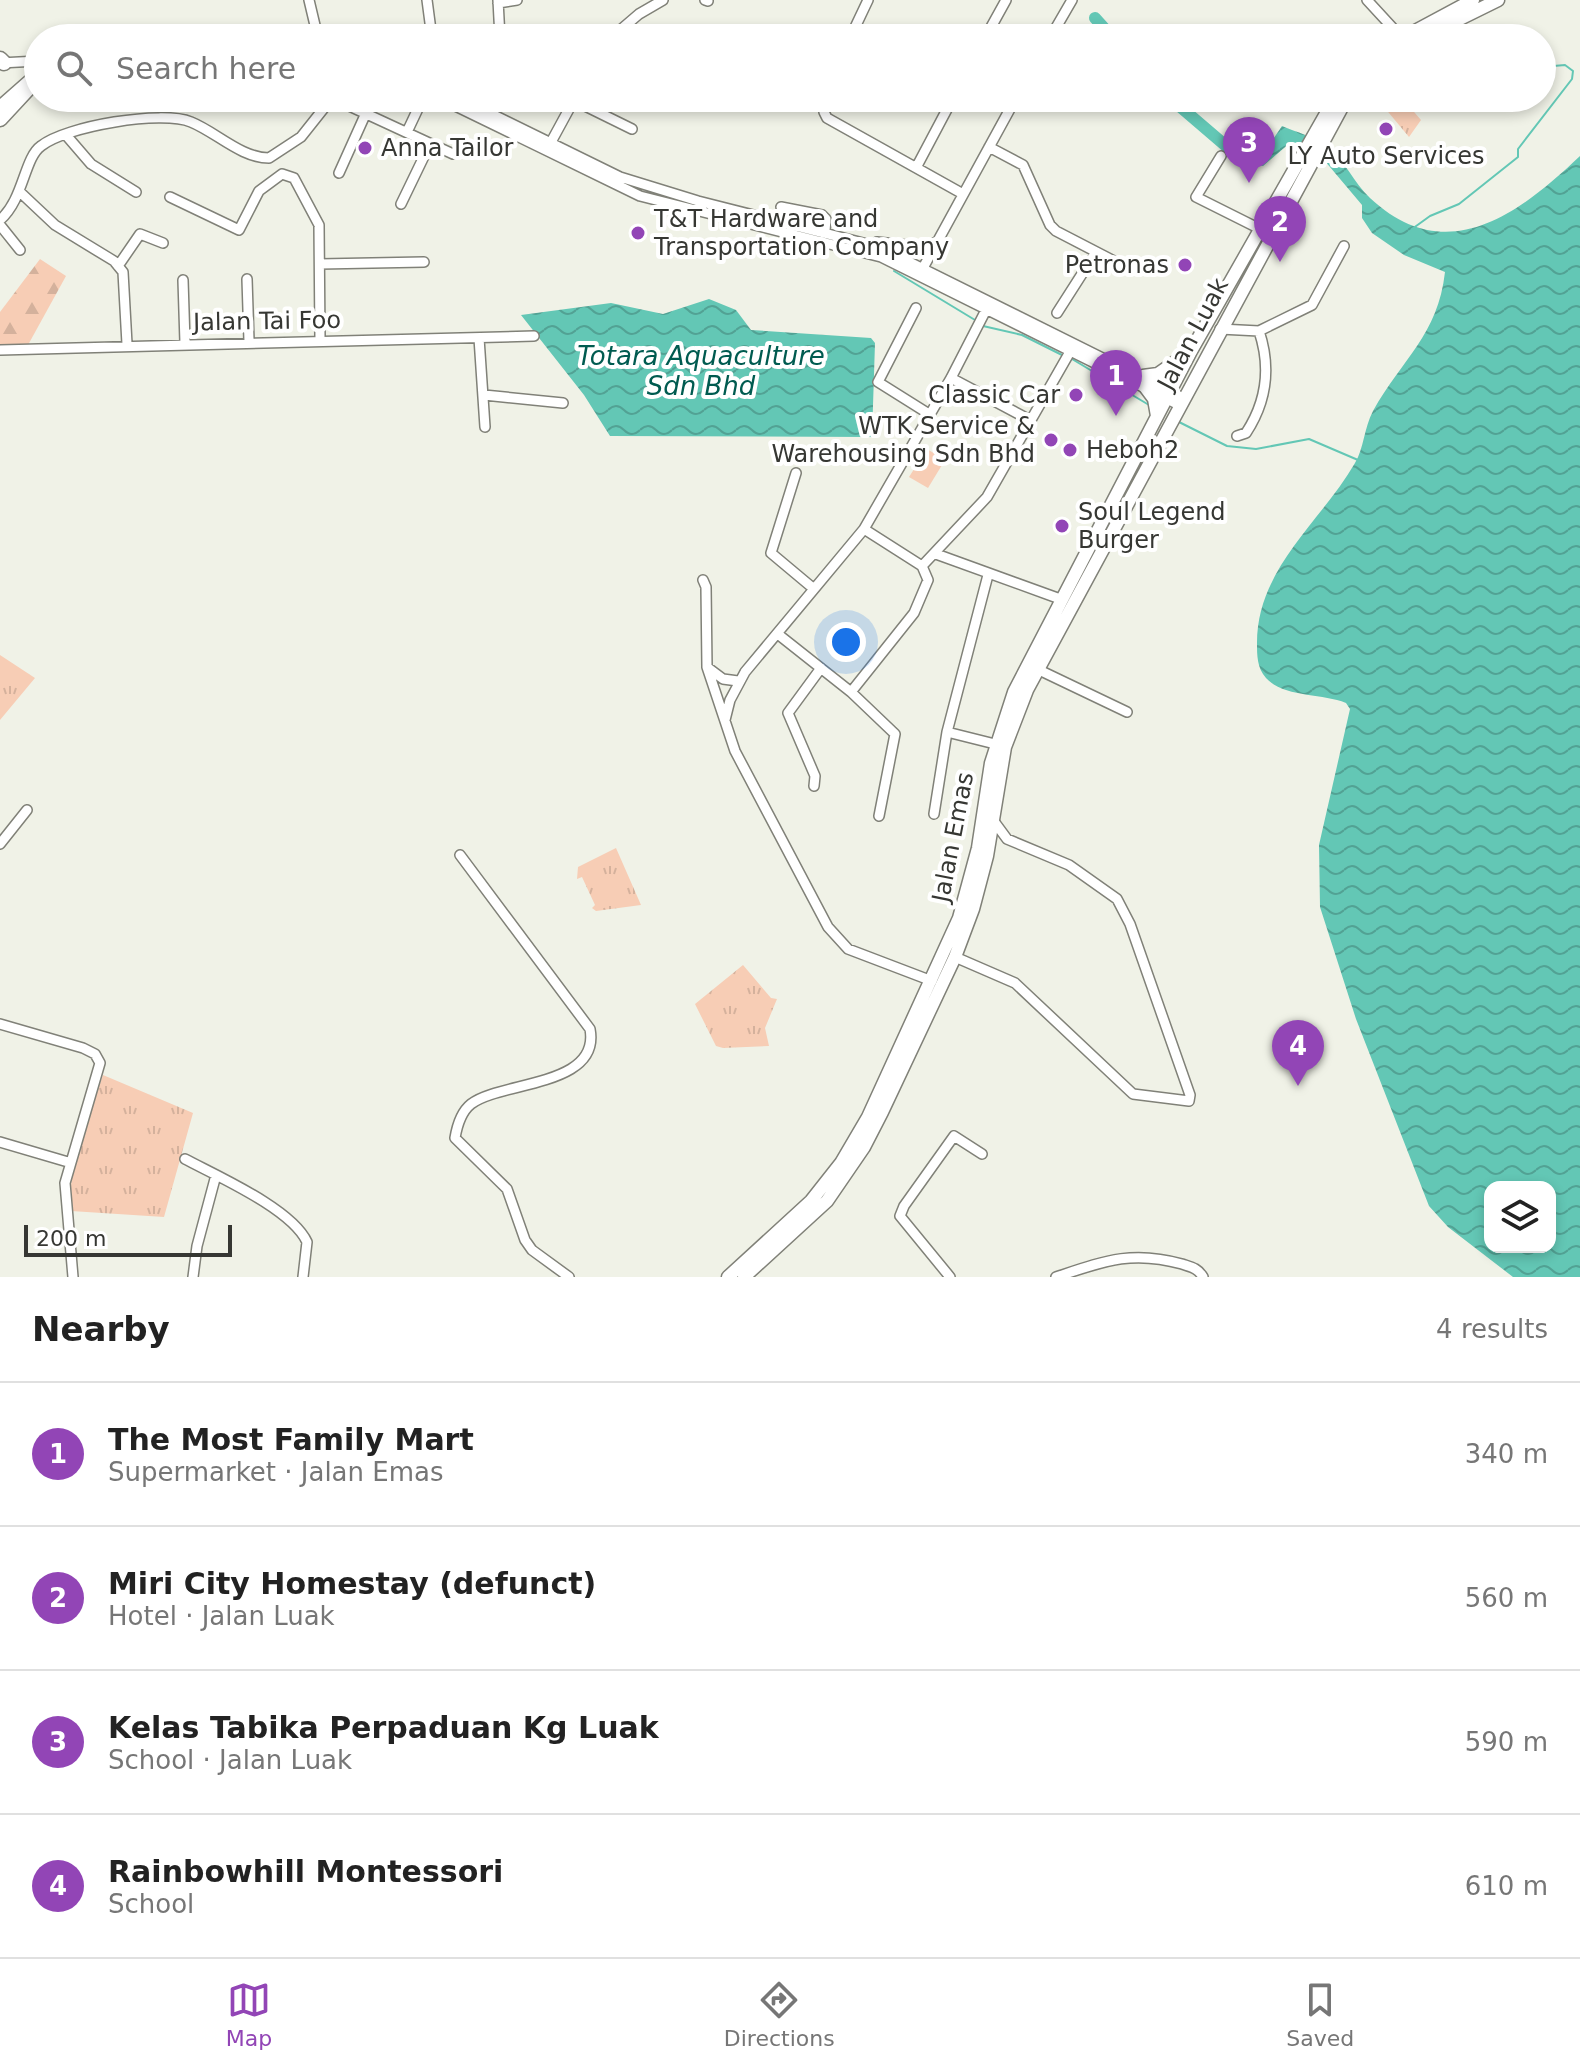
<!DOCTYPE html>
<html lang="en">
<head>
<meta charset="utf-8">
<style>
	body { margin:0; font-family:"DejaVu Sans",sans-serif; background:#f2f2f2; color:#222 }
	.controls { position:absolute; right:24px; bottom:24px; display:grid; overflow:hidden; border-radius:16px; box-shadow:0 4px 12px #0003 }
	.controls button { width:72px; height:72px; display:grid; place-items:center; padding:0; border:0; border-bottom:2px solid #e0e0e0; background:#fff; color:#222; font:40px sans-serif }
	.scale { position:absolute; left:24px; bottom:20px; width:208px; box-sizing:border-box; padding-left:8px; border:4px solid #363733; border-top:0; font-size:22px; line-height:28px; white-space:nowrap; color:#363733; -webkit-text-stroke:6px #fff; paint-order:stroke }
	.you { position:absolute; left:846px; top:642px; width:28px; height:28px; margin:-20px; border:6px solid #fff; border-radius:50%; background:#1a73e8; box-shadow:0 0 0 12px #1a73e833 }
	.badge { display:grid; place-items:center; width:52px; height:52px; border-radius:50%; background:#9245b6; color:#fff; font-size:26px; font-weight:700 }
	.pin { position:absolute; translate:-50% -66px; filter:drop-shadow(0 2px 4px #0008) }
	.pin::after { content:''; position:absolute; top:42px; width:28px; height:24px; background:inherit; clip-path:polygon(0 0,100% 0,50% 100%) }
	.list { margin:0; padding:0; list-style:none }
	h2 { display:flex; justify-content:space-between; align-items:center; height:104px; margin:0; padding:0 32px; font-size:34px }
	h2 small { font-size:26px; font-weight:400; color:#767676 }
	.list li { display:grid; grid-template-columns:52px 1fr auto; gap:24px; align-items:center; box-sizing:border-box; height:144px; padding:0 32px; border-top:2px solid #e0e0e0 }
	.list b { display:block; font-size:30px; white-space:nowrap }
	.list p { margin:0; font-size:26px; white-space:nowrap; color:#767676 }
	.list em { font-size:26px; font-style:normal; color:#767676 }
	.icon { flex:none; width:44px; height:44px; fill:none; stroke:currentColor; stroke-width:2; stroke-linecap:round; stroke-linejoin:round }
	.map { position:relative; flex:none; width:1580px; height:1277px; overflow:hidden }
	.search { position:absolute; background:#fff; box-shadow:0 4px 12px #0003; left:24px; right:24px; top:24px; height:88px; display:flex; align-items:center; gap:20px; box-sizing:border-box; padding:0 28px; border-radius:44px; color:#767676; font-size:30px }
	.sheet { height:680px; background:#fff }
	nav { display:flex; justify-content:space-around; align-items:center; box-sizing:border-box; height:112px; border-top:2px solid #e0e0e0; background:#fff; font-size:22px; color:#767676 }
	nav a { display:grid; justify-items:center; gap:4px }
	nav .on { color:#9245b6 }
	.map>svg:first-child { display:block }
	.grass { fill:url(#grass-tufts) }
	.forest { fill:url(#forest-firs) }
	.pitch { fill:#f7cdb5 }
	.water { fill:url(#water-waves); fill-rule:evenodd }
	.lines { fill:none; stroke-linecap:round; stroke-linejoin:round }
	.stream { stroke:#63c7b5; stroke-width:2 }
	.river { stroke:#63c7b5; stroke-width:12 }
	.minor-casing { stroke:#808178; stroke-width:12 }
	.major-casing { stroke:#808178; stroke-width:15 }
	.highway-casing { stroke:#808178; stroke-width:17 }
	.minor { stroke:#fff; stroke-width:9 }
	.major { stroke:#fff; stroke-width:12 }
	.highway { stroke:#fff; stroke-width:14 }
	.poi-dot { fill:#9245b6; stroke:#fff; stroke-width:3 }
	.labels { text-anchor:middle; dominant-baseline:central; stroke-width:8; stroke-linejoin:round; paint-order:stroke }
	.poi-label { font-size:24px; fill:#363733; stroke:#fff; text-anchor:start }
	.street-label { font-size:24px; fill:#363733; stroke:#fff }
	.water-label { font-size:26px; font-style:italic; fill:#005b50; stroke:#fff }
</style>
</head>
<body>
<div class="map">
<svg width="1580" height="1277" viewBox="0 0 1580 1277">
	<defs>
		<pattern id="grass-tufts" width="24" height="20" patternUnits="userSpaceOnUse" patternTransform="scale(2)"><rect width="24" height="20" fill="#f7cdb5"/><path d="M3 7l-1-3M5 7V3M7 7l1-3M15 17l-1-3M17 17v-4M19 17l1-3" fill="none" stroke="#d4b19c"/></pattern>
		<pattern id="forest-firs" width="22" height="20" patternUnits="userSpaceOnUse" patternTransform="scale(2)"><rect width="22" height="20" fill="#f7cdb5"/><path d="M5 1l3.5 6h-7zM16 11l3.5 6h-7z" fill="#d4b19c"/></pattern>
		<pattern id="water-waves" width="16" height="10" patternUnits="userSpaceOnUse" patternTransform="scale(2)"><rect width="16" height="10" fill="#63c7b5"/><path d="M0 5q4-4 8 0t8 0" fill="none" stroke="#52a294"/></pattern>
	</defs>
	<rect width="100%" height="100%" fill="#f0f2e7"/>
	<path class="grass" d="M1383,98H1402L1421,120L1409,137L1379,101Z
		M0,655L35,678L0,720Z
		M616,848L641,905L596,911L592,908L595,905L582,877L577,879L578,867Z
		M743,965L771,998L777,999L765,1028L769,1046L723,1048L716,1046L695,1004Z
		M103,1075L193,1113L164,1217L71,1211C67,1163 88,1119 103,1075Z"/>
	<path class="forest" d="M40,259L66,276L28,345L0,347V312Z"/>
	<path class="pitch" d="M927,449L945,460L928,488L909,477Z"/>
	<path class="water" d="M1282,126C1296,132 1315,137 1327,146C1344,159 1354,183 1370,198C1446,269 1518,215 1580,156V1277H1513L1448,1227L1429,1206L1356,1019L1320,907L1319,845L1350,709L1346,703C1322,693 1284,698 1266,678C1257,668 1257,655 1257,643C1257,568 1321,522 1355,463C1364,448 1364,428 1373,411C1402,359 1438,335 1445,272L1404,255L1372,233L1362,218V205L1319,154L1291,142L1263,166L1242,160L1243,151L1250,155L1263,154ZM1490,1187H1550V1247H1490Z
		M709,299L736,310L751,330L871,338L875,343L872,437L610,436L584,395L521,315L611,303L663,314Z"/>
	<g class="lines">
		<path class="stream" d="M1464,31L1473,38
			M1412,229L1430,216L1459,204L1518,157V149L1572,79L1573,71L1565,65L1542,67
			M894,271L975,320
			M983,326L1022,335L1062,355
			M1072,359L1149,405
			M1179,422L1227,446L1256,449L1309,439L1358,460"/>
		<path class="river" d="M1095,18L1113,38
			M1170,98L1233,152L1257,160"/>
		<g class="minor-casing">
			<path id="minor" d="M309,0L318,38
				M427,0L432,38
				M498,0L500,38
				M705,0L708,1
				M1367,0L1402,38
				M498,3L517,0
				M468,38L501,29
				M611,38L639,14L663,0
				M850,38L868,0
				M985,38L1006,0
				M1050,38L1072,0
				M0,63L38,61
				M332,98L453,154
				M439,98L640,196L881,257L1179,405
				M459,98L620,177L698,201L879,247L1183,398
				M569,98L632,129
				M828,98L824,112L827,118L963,194
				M0,105L33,76
				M407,132L423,98
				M66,135L91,164L136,192
				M550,144L575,98
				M989,147L1023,165L1050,225L1056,231L1114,261
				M1221,156L1196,197L1260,229
				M917,166L953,98
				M339,173L366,113
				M21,193L55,225L114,261L123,272L127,344
				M170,197L239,230L259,191L282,174L294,178L319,225L320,339
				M401,204L430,144
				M781,207L822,215L826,219L825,231
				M0,220C24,199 24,158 41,146C66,126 162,110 191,122C216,132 241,158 269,158L301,137L332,98
				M0,225L20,250
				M877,242L926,247L936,242
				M320,264L424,262
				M118,266L140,234L163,243
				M923,268L1016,98
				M247,279L249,341
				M183,280L185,343
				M916,308L878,382L929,414
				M1057,313L1096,252
				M1220,329L1259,331L1312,305L1344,246
				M479,338L485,427
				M0,350L534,336
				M951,378L1030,420
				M484,395L563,403
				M1237,436L1246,433C1267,401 1271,367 1259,331
				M796,473L771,553L814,589
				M864,529L922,566
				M936,554L1063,600
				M922,566L987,497L1071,350
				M703,580L706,587L707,667L735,751L828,927L848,949L932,981
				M779,635L851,692L895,734L879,816
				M707,667L723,679L738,681
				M1037,669L1127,712
				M851,692L914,613L928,580L922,566
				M725,720L730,700L745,672L864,529L951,378L987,308
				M947,732L995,744
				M814,786L815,776L788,713L821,668
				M934,814L947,732L988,575
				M0,844L27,810
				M460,855L590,1029C601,1087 501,1081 471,1104C461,1112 457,1126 455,1138L507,1189L525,1240L532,1250L569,1277
				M955,957L1015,983L1133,1094L1189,1101L1190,1095L1130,924L1117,899L1069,865L1007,839L993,820
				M0,1024L83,1048L95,1054L100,1063L65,1183L73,1277
				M0,1142L68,1162
				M185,1159C217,1176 292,1209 307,1242L303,1277
				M193,1277L197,1246L216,1175
				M950,1277L900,1216L904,1206L954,1136L982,1154
				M1056,1277C1104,1261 1132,1250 1182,1264C1191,1267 1198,1268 1203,1277"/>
		</g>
		<g class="major-casing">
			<path id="major" d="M1402,38L1473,0
				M1421,38L1498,0
				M1143,376L1158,374L1188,353
				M1145,387L1154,399L1157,416
				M728,1277L811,1201L841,1163L868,1117L959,918L978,848L991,763L1014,692L1191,351L1335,98
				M744,1277L827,1201L864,1147L882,1112L955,957L973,909L987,856L1005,747L1027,690L1347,98"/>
		</g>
		<g class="highway-casing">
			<path id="highway" d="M0,59L4,63
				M0,119L38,78"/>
		</g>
		<use href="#minor" class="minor"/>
		<use href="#major" class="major"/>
		<use href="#highway" class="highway"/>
	</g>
	<g class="poi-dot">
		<circle cx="1386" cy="129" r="8"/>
		<circle cx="365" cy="148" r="8"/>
		<circle cx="638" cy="233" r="8"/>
		<circle cx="1185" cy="265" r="8"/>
		<circle cx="1076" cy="395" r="8"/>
		<circle cx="1051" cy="440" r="8"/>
		<circle cx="1070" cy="450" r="8"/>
		<circle cx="1062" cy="526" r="8"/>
	</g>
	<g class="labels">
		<g class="poi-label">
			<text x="381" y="148">Anna Tailor</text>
			<text x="1386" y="156" text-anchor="middle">LY Auto Services</text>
			<text x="654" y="219">T&amp;T Hardware and<tspan x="654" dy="28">Transportation Company</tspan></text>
			<text x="1169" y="265" text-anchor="end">Petronas</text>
			<text x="1060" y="395" text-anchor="end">Classic Car</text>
			<text x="1035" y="426" text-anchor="end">WTK Service &amp;<tspan x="1035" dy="28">Warehousing Sdn Bhd</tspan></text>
			<text x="1086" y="450">Heboh2</text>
			<text x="1078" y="512">Soul Legend<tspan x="1078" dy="28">Burger</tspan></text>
		</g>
		<g class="street-label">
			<text transform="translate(267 321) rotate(-1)">Jalan Tai Foo</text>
			<text transform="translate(1193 334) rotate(-62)">Jalan Luak</text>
			<text transform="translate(953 837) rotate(-79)">Jalan Emas</text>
		</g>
		<g class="water-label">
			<text x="701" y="356">Totara Aquaculture<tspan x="701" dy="30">Sdn Bhd</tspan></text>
		</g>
	</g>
</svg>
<div class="controls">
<button><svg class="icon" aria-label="layers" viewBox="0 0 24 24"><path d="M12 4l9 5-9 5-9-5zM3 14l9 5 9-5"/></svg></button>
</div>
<div class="scale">200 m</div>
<div class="you"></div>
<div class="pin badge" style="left:1116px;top:416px">1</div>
<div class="pin badge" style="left:1280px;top:262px">2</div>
<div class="pin badge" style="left:1249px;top:183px">3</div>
<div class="pin badge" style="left:1298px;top:1086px">4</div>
<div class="search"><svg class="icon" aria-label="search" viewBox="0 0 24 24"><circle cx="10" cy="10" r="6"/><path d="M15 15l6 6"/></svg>Search here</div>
</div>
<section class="sheet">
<h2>Nearby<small>4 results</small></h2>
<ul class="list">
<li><span class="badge">1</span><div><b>The Most Family Mart</b><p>Supermarket · Jalan Emas</p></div><em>340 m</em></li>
<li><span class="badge">2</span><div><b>Miri City Homestay (defunct)</b><p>Hotel · Jalan Luak</p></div><em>560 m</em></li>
<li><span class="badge">3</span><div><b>Kelas Tabika Perpaduan Kg Luak</b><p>School · Jalan Luak</p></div><em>590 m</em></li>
<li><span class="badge">4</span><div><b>Rainbowhill Montessori</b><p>School</p></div><em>610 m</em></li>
</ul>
</section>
<nav>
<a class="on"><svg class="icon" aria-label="map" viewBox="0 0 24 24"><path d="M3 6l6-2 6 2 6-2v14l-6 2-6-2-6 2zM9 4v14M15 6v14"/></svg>Map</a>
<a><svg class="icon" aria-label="directions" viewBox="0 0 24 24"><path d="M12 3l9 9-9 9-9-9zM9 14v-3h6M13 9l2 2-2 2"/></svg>Directions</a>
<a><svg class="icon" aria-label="saved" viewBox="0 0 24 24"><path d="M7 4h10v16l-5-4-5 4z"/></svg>Saved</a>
</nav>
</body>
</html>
